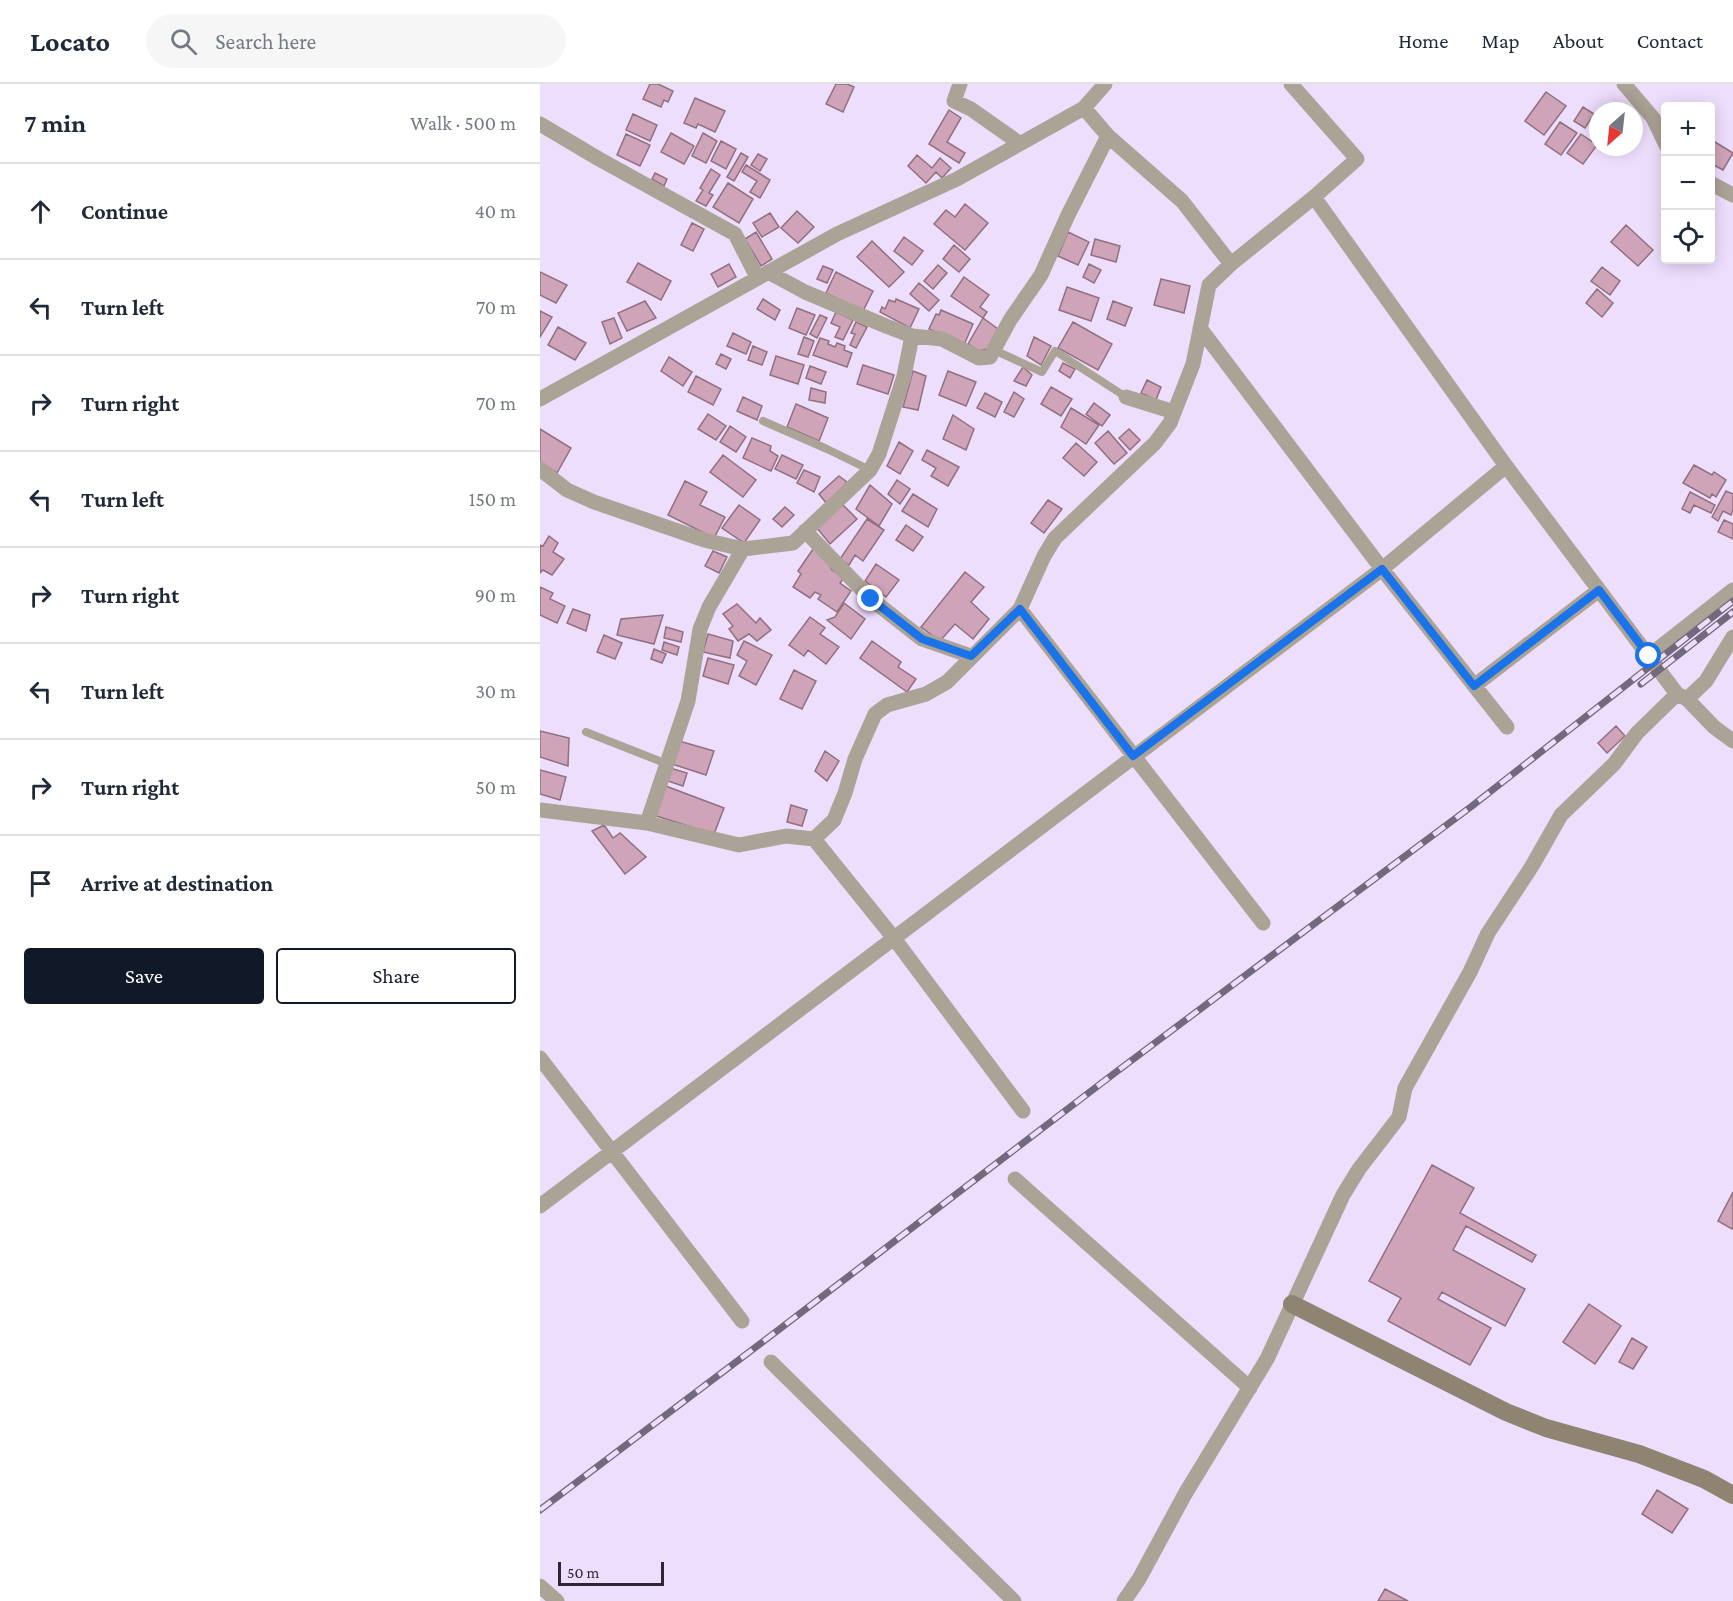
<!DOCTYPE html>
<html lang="en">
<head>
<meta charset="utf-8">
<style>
	body { margin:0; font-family:"Crimson Pro",serif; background:#f6f6f7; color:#1f2937 }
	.controls { position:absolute; right:18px; top:18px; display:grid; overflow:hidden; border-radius:6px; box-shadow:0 3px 15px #0003 }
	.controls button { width:54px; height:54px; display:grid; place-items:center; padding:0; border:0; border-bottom:2px solid #e0e1e3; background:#fff; color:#1f2937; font:30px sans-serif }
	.compass { position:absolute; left:1049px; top:18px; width:54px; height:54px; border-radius:50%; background:#fff; box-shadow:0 3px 15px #0003; rotate:207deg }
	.scale { position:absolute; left:18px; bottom:15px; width:106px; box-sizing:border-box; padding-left:6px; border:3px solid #2d2733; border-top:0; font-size:16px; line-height:21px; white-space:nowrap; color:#2d2733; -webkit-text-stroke:4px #eedefd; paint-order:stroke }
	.stop { position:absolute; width:18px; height:18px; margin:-14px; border:4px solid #1a73e8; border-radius:50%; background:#fff }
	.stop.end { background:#1a73e8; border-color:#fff; box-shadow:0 2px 6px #0008 }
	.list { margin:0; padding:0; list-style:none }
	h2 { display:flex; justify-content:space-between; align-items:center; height:78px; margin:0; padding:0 24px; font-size:26px }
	h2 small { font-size:20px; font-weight:400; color:#747a83 }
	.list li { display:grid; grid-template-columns:39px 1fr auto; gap:18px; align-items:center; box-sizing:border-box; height:96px; padding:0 24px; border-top:2px solid #e0e1e3 }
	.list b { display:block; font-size:22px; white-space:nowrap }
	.list em { font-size:20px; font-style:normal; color:#747a83 }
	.actions { display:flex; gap:12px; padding:18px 24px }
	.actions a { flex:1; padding:14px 0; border:2px solid #111827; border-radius:6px; text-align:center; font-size:21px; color:#111827 }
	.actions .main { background:#111827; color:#fff }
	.icon { flex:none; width:33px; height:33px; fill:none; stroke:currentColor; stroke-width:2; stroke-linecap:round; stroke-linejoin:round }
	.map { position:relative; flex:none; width:1193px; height:1517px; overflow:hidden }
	header { display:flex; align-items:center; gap:36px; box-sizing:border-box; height:84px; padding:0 30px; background:#fff; border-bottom:2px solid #e0e1e3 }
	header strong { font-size:28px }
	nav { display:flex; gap:33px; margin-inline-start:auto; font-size:21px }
	.search { width:420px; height:54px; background:#f6f6f7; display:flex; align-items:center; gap:15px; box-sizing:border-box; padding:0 21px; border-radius:33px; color:#747a83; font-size:22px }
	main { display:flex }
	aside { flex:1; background:#fff }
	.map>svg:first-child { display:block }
	.building { fill:#cfa4b8; stroke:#90707f; stroke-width:1.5 }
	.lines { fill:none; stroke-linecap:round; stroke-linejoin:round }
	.lane { stroke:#aca397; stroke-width:8 }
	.street { stroke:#aca397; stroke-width:15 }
	.secondary { stroke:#8f8371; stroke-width:18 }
	.rail-casing { stroke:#73697c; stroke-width:7 }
	.rail { stroke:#eedefd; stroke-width:4.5; stroke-dasharray:14; stroke-linecap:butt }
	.route { stroke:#1a73e8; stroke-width:8 }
</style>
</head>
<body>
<header>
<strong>Locato</strong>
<div class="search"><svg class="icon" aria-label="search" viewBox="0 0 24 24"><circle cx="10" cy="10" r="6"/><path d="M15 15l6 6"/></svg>Search here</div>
<nav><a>Home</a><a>Map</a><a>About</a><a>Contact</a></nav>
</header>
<main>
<aside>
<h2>7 min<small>Walk · 500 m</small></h2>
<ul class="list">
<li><svg class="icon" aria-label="ahead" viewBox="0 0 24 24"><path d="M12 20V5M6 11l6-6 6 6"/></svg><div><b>Continue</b></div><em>40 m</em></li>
<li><svg class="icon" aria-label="left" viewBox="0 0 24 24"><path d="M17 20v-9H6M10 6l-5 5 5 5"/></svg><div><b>Turn left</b></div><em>70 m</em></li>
<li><svg class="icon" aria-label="right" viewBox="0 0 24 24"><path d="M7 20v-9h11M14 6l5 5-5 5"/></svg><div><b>Turn right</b></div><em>70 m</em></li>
<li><svg class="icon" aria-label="left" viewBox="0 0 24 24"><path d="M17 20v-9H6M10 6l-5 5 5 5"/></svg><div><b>Turn left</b></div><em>150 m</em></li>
<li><svg class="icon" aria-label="right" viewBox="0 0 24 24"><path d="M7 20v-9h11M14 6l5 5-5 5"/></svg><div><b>Turn right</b></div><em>90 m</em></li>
<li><svg class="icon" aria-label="left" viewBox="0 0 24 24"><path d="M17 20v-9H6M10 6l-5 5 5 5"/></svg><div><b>Turn left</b></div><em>30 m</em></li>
<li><svg class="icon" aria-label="right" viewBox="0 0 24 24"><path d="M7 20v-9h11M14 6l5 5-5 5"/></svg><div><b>Turn right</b></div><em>50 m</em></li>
<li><svg class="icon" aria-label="arrive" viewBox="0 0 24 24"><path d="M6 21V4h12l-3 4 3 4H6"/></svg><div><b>Arrive at destination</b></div></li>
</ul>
<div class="actions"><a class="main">Save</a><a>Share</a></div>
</aside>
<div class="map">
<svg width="1193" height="1517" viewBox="0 0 1193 1517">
	<rect width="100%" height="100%" fill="#eedefd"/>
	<path class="building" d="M110,0H118L133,7L128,18L124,16L121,23L103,15Z
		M296,0H307L314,3L303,28L286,20Z
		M1006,8L1026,22L1004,51L985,37Z
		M155,14L185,27L175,48L158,40L156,44L144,39Z
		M1043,23L1054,30L1045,44L1034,37Z
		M409,26L421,34L407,58L425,69L419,79L389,60Z
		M93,30L117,41L110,57L86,46Z
		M1020,38L1037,49L1021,71L1005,60Z
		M131,49L154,62L144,80L121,68Z
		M163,49L177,57L166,79L152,72Z
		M86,50L110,61L100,82L77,71Z
		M1041,50L1057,61L1043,80L1027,69Z
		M1170,55L1193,69L1183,86L1170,79Z
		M181,57L196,65L186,85L171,77Z
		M201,69L208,73L194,97L187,93Z
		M218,70L227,75L220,87L211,81Z
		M377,71L392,84L400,74L411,84L402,94L396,88L386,99L368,82Z
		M206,81L230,96L220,114L210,108L217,97L202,88Z
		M171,85L180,91L169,109L173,111L166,122L156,117L163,106L160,104Z
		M115,89L127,95L124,102L112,95Z
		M188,99L213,115L199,139L173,123Z
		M425,120L448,139L425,166L394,140L406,126L415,133Z
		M257,127L274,143L258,159L241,144Z
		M230,129L239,143L222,153L213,139Z
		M152,139L164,145L153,167L141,161Z
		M1086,141L1113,166L1098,182L1071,158Z
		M216,148L232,175L221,182L205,155Z
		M528,148L549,158L538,181L518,172Z
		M364,153L383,167L372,181L354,167Z
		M555,155L580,162L576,178L551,171Z
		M332,157L364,188L349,203L317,173Z
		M414,161L430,175L419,188L403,175Z
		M98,179L131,197L121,216L87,198Z
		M189,180L196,193L178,203L171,190Z
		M549,180L561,186L554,199L543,193Z
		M398,181L407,189L393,205L384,197Z
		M283,182L293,186L287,199L277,195Z
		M1062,183L1080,197L1070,211L1051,197Z
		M0,188L27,201L16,219L0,211Z
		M296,188L333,207L323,227L286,209Z
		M424,193L449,211L440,223L447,228L443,234L411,212Z
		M621,195L650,202L644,229L614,221Z
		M379,199L399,216L389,227L370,210Z
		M527,203L559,214L551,237L519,226Z
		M1057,205L1073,219L1062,233L1046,219Z
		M223,215L240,226L235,236L217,225Z
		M356,215L379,225L370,244L340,228L342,223L345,225L349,216L355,218Z
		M105,217L116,234L87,247L78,229Z
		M573,217L592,224L585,242L567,235Z
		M257,224L275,231L266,251L249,244Z
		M401,226L433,240L424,261L389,245L396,230L399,231Z
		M0,227L12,233L0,253Z
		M296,228L313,236L303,256L295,253L300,243L291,239Z
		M280,231L287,234L277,254L270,250Z
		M74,234L82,254L70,260L62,238Z
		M443,234L458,245L447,265L439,267L428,260Z
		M316,238L327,243L316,264L310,261L315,250L311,249Z
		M533,238L572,260L558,286L518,264Z
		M18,243L46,259L35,276L8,261Z
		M193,249L211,258L206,270L187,262Z
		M264,253L274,257L268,273L258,270Z
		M494,253L511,262L501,281L487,272Z
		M280,254L289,257L288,260L295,263L297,259L305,262L304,266L312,269L307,283L273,271Z
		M213,262L227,268L222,281L208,276Z
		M181,270L191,275L186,285L176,280Z
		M236,272L264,281L258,300L230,291Z
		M129,273L152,288L143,302L121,287Z
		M523,279L535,285L530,294L519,287Z
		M323,281L354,291L348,310L317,300Z
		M270,282L286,288L281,300L266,294Z
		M483,283L492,291L486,302L474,297Z
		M373,287L386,292L378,326L363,323Z
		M408,287L436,298L426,322L399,311Z
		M156,292L181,305L173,321L148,308Z
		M607,296L621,303L616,316L601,309Z
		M511,303L532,315L521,332L501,320Z
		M271,304L286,308L285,319L269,316Z
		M474,308L484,315L474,333L464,328Z
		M445,309L462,318L455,333L437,324Z
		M203,313L222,322L217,336L197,327Z
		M554,319L570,331L562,342L546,330Z
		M256,320L288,334L279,357L247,343Z
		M531,324L559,341L546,360L521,343Z
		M168,330L186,342L176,356L158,345Z
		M413,331L434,345L426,366L403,355Z
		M190,342L206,353L196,368L180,358Z
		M0,345L31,364L17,389L0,378Z
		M589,345L600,356L590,366L579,354Z
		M568,347L587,369L574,380L555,359Z
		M212,354L231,362L230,367L238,372L231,387L203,374Z
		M359,358L373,367L360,390L347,382Z
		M536,359L557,378L544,392L523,374Z
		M387,366L419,383L408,402L391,392L396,384L382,376Z
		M183,371L216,396L203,413L170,388Z
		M242,371L263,381L256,395L235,385Z
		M1154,381L1172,391L1174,388L1186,396L1176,413L1172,410L1170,414L1143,399Z
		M264,386L280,393L274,408L257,399Z
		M299,392L307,398L287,420L279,410Z
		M357,396L370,405L360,420L348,410Z
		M145,397L167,408L160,421L185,433L174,454L128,431Z
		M330,401L352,420L339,442L316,425Z
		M1186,407L1193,410V426L1191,431L1183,427L1178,437L1172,433Z
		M1150,408L1175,421L1171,429L1154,421L1150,429L1142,425Z
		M373,410L397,425L388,443L362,427Z
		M508,416L522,425L504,449L491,439Z
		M302,420L317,435L290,460L277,444Z
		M199,421L220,436L204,459L182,444Z
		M245,423L254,431L242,443L233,435Z
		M327,435L344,446L323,477L315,471L309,481L300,475Z
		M1184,436L1193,440V455L1178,448Z
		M366,441L383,453L373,467L356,456Z
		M9,452L18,459L13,468L24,475L12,491L3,486L0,489V461L3,462Z
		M273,465L286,474L292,486L304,494L300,499L311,507L297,528L278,515L281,511L275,508L270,514L253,503L261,490L258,487Z
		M173,467L187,473L179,489L165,482Z
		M336,480L359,496L346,513L325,497Z
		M425,488L444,503L431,518L449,535L433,555L415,540L400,557L381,543Z
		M0,503L13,509L10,515L25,522L17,539L0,531Z
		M304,519L325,535L311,555L287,536L295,533Z
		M197,520L216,539L220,534L231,546L217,557L209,550L198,557L189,545L193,542L183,530Z
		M33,525L50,531L46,547L27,539Z
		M123,531L114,560L77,551L81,535Z
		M270,533L285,544L280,550L299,563L286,580L268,566L264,572L249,561Z
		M126,543L143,548L141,558L124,554Z
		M168,550L193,557L190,574L163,568Z
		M64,551L82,559L75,575L57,568Z
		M204,557L232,571L216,601L199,592L207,577L197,571Z
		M332,557L361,578L358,583L376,595L367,608L320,574Z
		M124,558L139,563L137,571L122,566Z
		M114,565L126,570L122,579L111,575Z
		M168,574L194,581L188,600L163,592Z
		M254,586L276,597L262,625L240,615Z
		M1076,642L1085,652L1067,669L1058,659Z
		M0,647L29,654L28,682L0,673Z
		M139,657L174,667L166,691L132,680Z
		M285,667L299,677L287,697L275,687Z
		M130,684L147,689L143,702L125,696Z
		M0,686L26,693L20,716L0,710Z
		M123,701L184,724L174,750L113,731Z
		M251,721L267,726L262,742L247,738Z
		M64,741L73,754L80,749L106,773L85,790L52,747Z
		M892,1081L934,1104L920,1129L996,1171L992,1178L926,1142L913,1166L985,1205L965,1242L902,1208L898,1215L951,1244L930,1281L848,1237L861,1214L829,1197Z
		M1193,1108V1143L1192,1145L1178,1137Z
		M1049,1220L1081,1242L1055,1280L1023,1258Z
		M1092,1254L1107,1263L1093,1285L1079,1278Z
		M1117,1406L1148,1425L1132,1449L1102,1430Z
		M845,1505L868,1517H838Z"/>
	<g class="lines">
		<path class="lane" d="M454,266L502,288L515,267L586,313
			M223,337L287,365L330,386
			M46,648L127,680"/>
		<path class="street" d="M420,0L414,17L431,25L479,59
			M1084,0L1113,34L1126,61
			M544,24L568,52L642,117L691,180
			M0,40L59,75L195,150L217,193
			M1170,99L1193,111
			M774,113L966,382L1137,610L1147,615L1174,643L1193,657
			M228,188L265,208L346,242L372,252L402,255L439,274L450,273L470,236L501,191L528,131L568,52
			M660,244L842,485L967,643
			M586,313L634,328
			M0,315L297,150L417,95L544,24L565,0
			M0,385L27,406L54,418L164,456L203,465L253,459L330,386L339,370L364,292L372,252
			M265,447L331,515L382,555L431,572
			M480,525L723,839
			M1109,572L1193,506
			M934,602L1059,506
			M1147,615L1166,597L1193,553
			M0,726L107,739L199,761L246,752L274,755L353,853L483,1027
			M107,739L148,617L160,545L169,523L203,465
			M274,755L294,736L305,709L315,675L335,630L347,621L386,610L407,598L480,525L504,472L515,454L615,359L630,339L653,280L669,201L691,180L774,113L817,75L751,0
			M0,974L202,1237
			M475,1095L710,1304
			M0,1122L842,485L966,382
			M231,1278L474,1517
			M0,1502L17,1517
			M584,1517L599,1495L645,1410L727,1275L803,1111L819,1085L859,1033L865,1004L930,888L948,849L992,782L1021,731L1074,680L1097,649L1137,610"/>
		<path class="secondary" d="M752,1220L966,1328L1006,1344L1099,1370L1164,1395L1193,1411"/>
		<g class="rail-casing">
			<path id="rail" d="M1101,600L1193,528
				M0,1426L237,1247L576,988L932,722L1193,517"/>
		</g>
		<use href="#rail" class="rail"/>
	</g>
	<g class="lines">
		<path class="route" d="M331,515L382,555L431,572L480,525L593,672L842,485L934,602L1059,506L1109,572"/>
	</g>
</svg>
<div class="controls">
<button>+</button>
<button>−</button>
<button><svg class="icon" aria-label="locate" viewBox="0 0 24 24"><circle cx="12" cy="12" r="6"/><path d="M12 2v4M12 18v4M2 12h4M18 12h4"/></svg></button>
</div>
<svg class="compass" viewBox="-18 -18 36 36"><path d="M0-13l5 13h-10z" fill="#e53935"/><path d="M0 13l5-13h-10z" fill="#747a83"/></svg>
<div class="scale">50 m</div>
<div class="stop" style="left:1109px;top:572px"></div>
<div class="stop end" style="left:331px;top:515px"></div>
</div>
</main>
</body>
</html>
